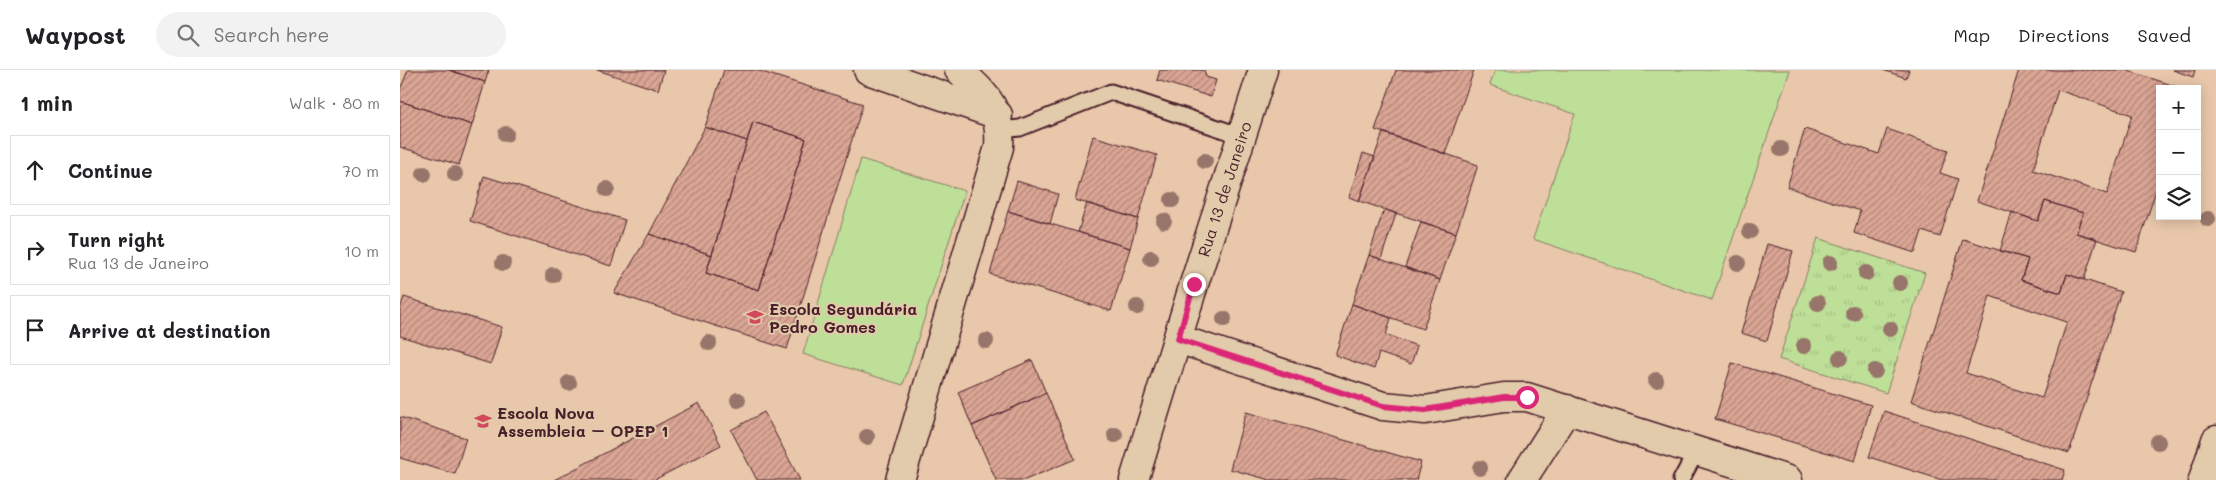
<!DOCTYPE html>
<html lang="en">
<head>
<meta charset="utf-8">
<style>
	body { margin:0; font-family:Mali,sans-serif; background:#f2f2f2; color:#202124 }
	.controls { position:absolute; right:15px; top:15px; display:grid; overflow:hidden; border-radius:0px; box-shadow:0 2px 12px #0003 }
	.controls button { width:45px; height:45px; display:grid; place-items:center; padding:0; border:0; border-bottom:1px solid #e0e0e0; background:#fff; color:#202124; font:25px sans-serif }
	.stop { position:absolute; width:15px; height:15px; margin:-11px; border:4px solid #db2777; border-radius:50%; background:#fff }
	.stop.end { background:#db2777; border-color:#fff; box-shadow:0 1px 5px #0008 }
	.list { margin:0; padding:0; list-style:none }
	h2 { display:flex; justify-content:space-between; align-items:center; height:65px; margin:0; padding:0 20px; font-size:21px }
	h2 small { font-size:16px; font-weight:400; color:#757577 }
	.list li { display:grid; grid-template-columns:32px 1fr auto; gap:15px; align-items:center; box-sizing:border-box; height:70px; margin:0 10px 10px; padding:0 10px; border:1px solid #e0e0e0; border-radius:0px }
	.list b { display:block; font-size:19px; white-space:nowrap }
	.list p { margin:0; font-size:16px; white-space:nowrap; color:#757577 }
	.list em { font-size:16px; font-style:normal; color:#757577 }
	.icon { flex:none; width:28px; height:28px; fill:none; stroke:currentColor; stroke-width:2; stroke-linecap:round; stroke-linejoin:round }
	.map { position:relative; flex:none; width:1816px; height:410px; overflow:hidden }
	header { display:flex; align-items:center; gap:30px; box-sizing:border-box; height:70px; padding:0 25px; background:#fff; border-bottom:1px solid #e0e0e0 }
	header strong { font-size:24px }
	nav { display:flex; gap:28px; margin-inline-start:auto; font-size:18px }
	.search { width:350px; height:45px; background:#f2f2f2; display:flex; align-items:center; gap:12px; box-sizing:border-box; padding:0 18px; border-radius:28px; color:#757577; font-size:19px }
	main { display:flex }
	aside { flex:1; background:#fff }
	.map>svg:first-child { display:block }
	.park { fill:url(#park-tufts); stroke:#847f62 }
	.garden { fill:#bedf98; stroke:#847f62 }
	.building { fill:url(#building-hatch); stroke:#4a1f2b; fill-rule:evenodd }
	.lines { fill:none; stroke-linecap:round; stroke-linejoin:round }
	.lane-casing { stroke:#4a1f2b; stroke-width:19 }
	.street-casing { stroke:#4a1f2b; stroke-width:31 }
	.secondary-casing { stroke:#4a1f2b; stroke-width:31 }
	.lane { stroke:#e2cbab; stroke-width:15 }
	.street { stroke:#e2cbab; stroke-width:28 }
	.secondary { stroke:#e2cbab; stroke-width:28 }
	.tree { fill:#98756a }
	.route { stroke:#db2777; stroke-width:6 }
	.labels { text-anchor:middle; dominant-baseline:central; stroke-width:4; stroke-linejoin:round; paint-order:stroke }
	.street-label { font-size:16px; fill:#4a1f2b; stroke:#e2cbab }
	.poi-label { font-size:16px; font-weight:bold; fill:#4a1f2b; stroke:#e2cbab; text-anchor:start }
</style>
</head>
<body>
<header>
<strong>Waypost</strong>
<div class="search"><svg class="icon" aria-label="search" viewBox="0 0 24 24"><circle cx="10" cy="10" r="6"/><path d="M15 15l6 6"/></svg>Search here</div>
<nav><a>Map</a><a>Directions</a><a>Saved</a></nav>
</header>
<main>
<aside>
<h2>1 min<small>Walk · 80 m</small></h2>
<ul class="list">
<li><svg class="icon" aria-label="ahead" viewBox="0 0 24 24"><path d="M12 20V5M6 11l6-6 6 6"/></svg><div><b>Continue</b></div><em>70 m</em></li>
<li><svg class="icon" aria-label="right" viewBox="0 0 24 24"><path d="M7 20v-9h11M14 6l5 5-5 5"/></svg><div><b>Turn right</b><p>Rua 13 de Janeiro</p></div><em>10 m</em></li>
<li><svg class="icon" aria-label="arrive" viewBox="0 0 24 24"><path d="M6 21V4h12l-3 4 3 4H6"/></svg><div><b>Arrive at destination</b></div></li>
</ul>
</aside>
<div class="map">
<svg width="1816" height="410" viewBox="0 0 1816 410">
	<defs>
		<pattern id="park-tufts" width="24" height="20" patternUnits="userSpaceOnUse" patternTransform="scale(1.25)"><rect width="24" height="20" fill="#bedf98"/><path d="M3 7l-1-3M5 7V3M7 7l1-3M15 17l-1-3M17 17v-4M19 17l1-3" fill="none" stroke="#a5bf83"/></pattern>
		<pattern id="building-hatch" width="6" height="6" patternUnits="userSpaceOnUse" patternTransform="scale(1.25)"><rect width="6" height="6" fill="#daa594"/><path d="M-1 1l2-2M0 6l6-6M5 7l2-2" fill="none" stroke="#b38679"/></pattern>
	</defs>
	<rect width="100%" height="100%" fill="#e8c7aa"/>
	<filter id="ink" filterUnits="userSpaceOnUse"><feTurbulence type="fractalNoise" baseFrequency=".02" numOctaves="2"/><feDisplacementMap in="SourceGraphic" scale="10" xChannelSelector="R" yChannelSelector="G"/><feConvolveMatrix kernelMatrix="1 2 1 2 8 2 1 2 1" color-interpolation-filters="sRGB"/></filter>
	<g filter="url(#ink)">
		<path class="park" d="M1418,168L1525,203L1486,323L1379,289Z"/>
		<path class="garden" d="M1095,0H1390L1312,230L1133,169L1175,44L1090,15Z
			M461,89L565,121L503,315L403,284Z"/>
		<path class="building" d="M8,0H49L85,12L72,55L0,31V20Z
			M49,0H89L85,12Z
			M197,0H264L258,20Z
			M324,0H356L463,34L387,279L214,223L249,164L312,185L306,203L359,220L406,69L353,52L347,71L305,57Z
			M760,0H804L806,7L816,10L811,27L757,10Z
			M996,0H1074L1045,84L975,60Z
			M1483,0H1509L1506,8Z
			M1619,0H1726L1784,19H1760V108L1736,182L1676,163L1683,143L1645,131L1638,151L1577,131ZM1658,20L1732,45L1707,124L1633,100Z
			M1773,0H1795L1793,7Z
			M0,31L72,55L59,95L0,77Z
			M353,52L406,69L359,220L306,203Z
			M305,57L347,71L312,185L249,164Z
			M1405,59L1479,84L1487,59L1548,80L1540,103L1558,109L1540,167L1522,161L1515,183L1454,163L1460,141L1387,117Z
			M983,62L1078,95L1056,163L959,131Z
			M693,66L757,85L738,149L675,130Z
			M963,83L975,87L959,131L949,127Z
			M84,106L225,150L211,196L70,151Z
			M617,111L658,124L650,154L608,141Z
			M1645,131L1683,143L1676,163L1697,169L1684,210L1667,204L1661,223L1621,210L1628,189L1600,181L1612,142L1638,151Z
			M687,133L738,149L730,178L678,162Z
			M984,139L996,144L981,189L969,185Z
			M608,141L730,178L711,241L590,204Z
			M1021,152L1056,163L1040,210L1005,197Z
			M1563,169L1628,189L1621,210L1661,223L1667,204L1721,222L1669,383L1511,331ZM1590,226L1667,252L1642,328L1566,303Z
			M1367,174L1393,181L1367,271L1341,263Z
			M969,185L1040,210L1023,259L952,234Z
			M4,227L102,257L91,294L0,266V239Z
			M952,234L991,248L986,265L1017,276L1011,294L979,283L974,299L935,285Z
			M632,290L646,323L572,356L558,322Z
			M1332,293L1471,335L1455,391L1315,349Z
			M646,323L675,389L625,410H596L572,356Z
			M299,333L321,375L254,410H154Z
			M1484,341L1665,400L1662,410H1542L1469,387Z
			M364,342L400,410H357L331,360Z
			M846,342L1021,392L1016,410H870L830,399Z
			M0,347L66,368L55,404L0,388Z"/>
		<g class="lines">
			<g class="lane-casing">
				<path id="lane" d="M600,60L620,58L711,22L842,66
					M1281,410L1297,380"/>
			</g>
			<g class="street-casing">
				<path id="street" d="M468,0L598,45
					M778,269L983,336L1025,340L1104,327H1127L1388,410
					M500,410L599,77C602,37 585,25 559,0
					M734,410L794,214L863,0
					M1122,410L1167,339"/>
			</g>
			<g class="secondary-casing">
				<path id="secondary" d="M1803,410L1816,370"/>
			</g>
			<use href="#lane" class="lane"/>
			<use href="#street" class="street"/>
			<use href="#secondary" class="secondary"/>
		</g>
		<g class="tree">
			<circle cx="106" cy="64" r="8"/>
			<circle cx="1381" cy="79" r="8"/>
			<circle cx="805" cy="91" r="8"/>
			<circle cx="24" cy="104" r="8"/>
			<circle cx="55" cy="104" r="8"/>
			<circle cx="207" cy="119" r="8"/>
			<circle cx="772" cy="130" r="8"/>
			<circle cx="1808" cy="149" r="8"/>
			<circle cx="764" cy="151" r="8"/>
			<circle cx="1350" cy="161" r="8"/>
			<circle cx="751" cy="188" r="8"/>
			<circle cx="103" cy="193" r="8"/>
			<circle cx="1338" cy="193" r="8"/>
			<circle cx="1430" cy="193" r="8"/>
			<circle cx="1466" cy="203" r="8"/>
			<circle cx="153" cy="205" r="8"/>
			<circle cx="1500" cy="213" r="8"/>
			<circle cx="1418" cy="233" r="8"/>
			<circle cx="737" cy="237" r="8"/>
			<circle cx="1453" cy="243" r="8"/>
			<circle cx="824" cy="249" r="8"/>
			<circle cx="1490" cy="259" r="8"/>
			<circle cx="586" cy="271" r="8"/>
			<circle cx="309" cy="273" r="8"/>
			<circle cx="1404" cy="276" r="8"/>
			<circle cx="1440" cy="288" r="8"/>
			<circle cx="1475" cy="301" r="8"/>
			<circle cx="1256" cy="310" r="8"/>
			<circle cx="169" cy="313" r="8"/>
			<circle cx="338" cy="330" r="8"/>
			<circle cx="715" cy="365" r="8"/>
			<circle cx="467" cy="367" r="8"/>
			<circle cx="1758" cy="372" r="8"/>
			<circle cx="1080" cy="398" r="8"/>
		</g>
	</g>
	<g class="lines" filter="url(#ink)">
		<path class="route" d="M794,214L778,269L983,336L1025,340L1104,327H1127"/>
	</g>
	<defs>
		<g id="school-bare" transform="scale(1.35)"><path d="M0-5L7-2L0 1L-7-2ZM-4 1L0 2.5L4 1V4Q0 6-4 4Z" fill="#d1495b" stroke="#e2cbab" stroke-width="2.5" paint-order="stroke"/></g>
	</defs>
	<g fill-rule="evenodd">
		<use href="#school-bare" x="355" y="247"/>
		<use href="#school-bare" x="83" y="351"/>
	</g>
	<g class="labels">
		<g class="street-label">
			<text transform="translate(824 119) rotate(-72)">Rua 13 de Janeiro</text>
		</g>
		<g class="poi-label">
			<text x="369" y="238">Escola Segundária<tspan x="369" dy="18">Pedro Gomes</tspan></text>
			<text x="97" y="342">Escola Nova<tspan x="97" dy="18">Assembleia – OPEP 1</tspan></text>
		</g>
	</g>
</svg>
<div class="controls">
<button>+</button>
<button>−</button>
<button><svg class="icon" aria-label="layers" viewBox="0 0 24 24"><path d="M12 4l9 5-9 5-9-5zM3 14l9 5 9-5"/></svg></button>
</div>
<div class="stop" style="left:1127px;top:327px"></div>
<div class="stop end" style="left:794px;top:214px"></div>
</div>
</main>
</body>
</html>
